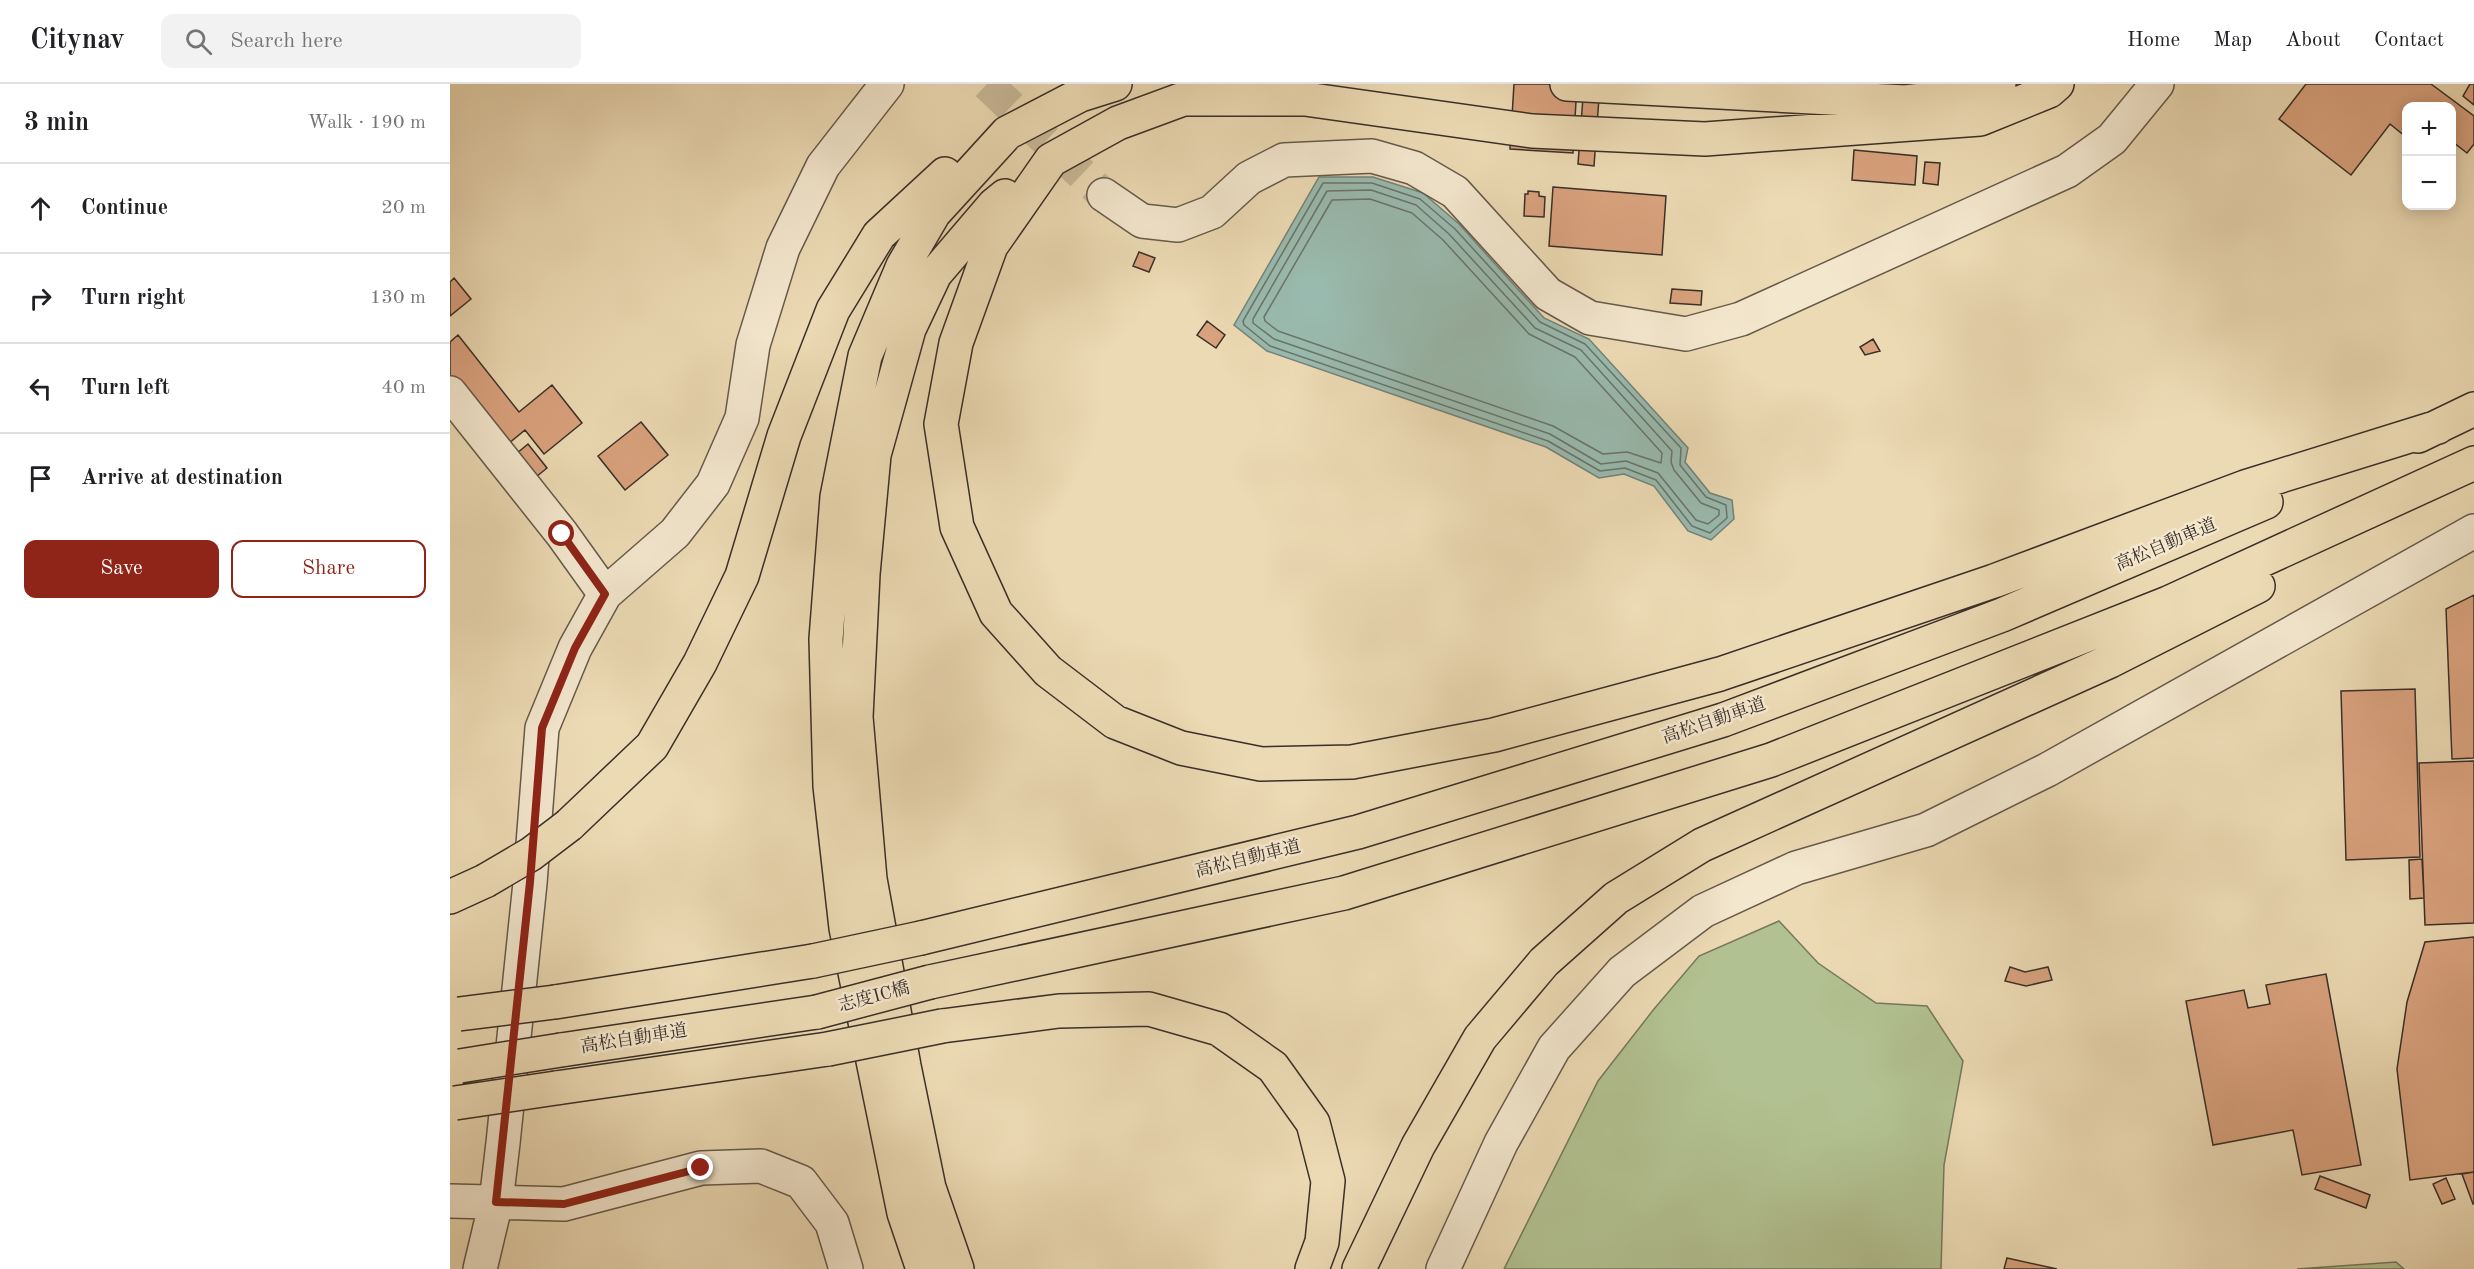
<!DOCTYPE html>
<html lang="en">
<head>
<meta charset="utf-8">
<style>
	body { margin:0; font-family:"Old Standard TT","Noto Serif JP",serif; background:#f2f2f2; color:#202124 }
	.controls { position:absolute; right:18px; top:18px; display:grid; overflow:hidden; border-radius:12px; box-shadow:0 3px 15px #0003 }
	.controls button { width:54px; height:54px; display:grid; place-items:center; padding:0; border:0; border-bottom:2px solid #e0e0e0; background:#fff; color:#202124; font:30px sans-serif }
	.stop { position:absolute; width:18px; height:18px; margin:-14px; border:4px solid #8f2418; border-radius:50%; background:#fff }
	.stop.end { background:#8f2418; border-color:#fff; box-shadow:0 2px 6px #0008 }
	.list { margin:0; padding:0; list-style:none }
	h2 { display:flex; justify-content:space-between; align-items:center; height:78px; margin:0; padding:0 24px; font-size:26px }
	h2 small { font-size:20px; font-weight:400; color:#757577 }
	.list li { display:grid; grid-template-columns:39px 1fr auto; gap:18px; align-items:center; box-sizing:border-box; height:90px; padding:0 24px; border-top:2px solid #e0e0e0 }
	.list b { display:block; font-size:22px; white-space:nowrap }
	.list em { font-size:20px; font-style:normal; color:#757577 }
	.actions { display:flex; gap:12px; padding:18px 24px }
	.actions a { flex:1; padding:14px 0; border:2px solid #8f2418; border-radius:12px; text-align:center; font-size:21px; color:#8f2418 }
	.actions .main { background:#8f2418; color:#fff }
	.icon { flex:none; width:33px; height:33px; fill:none; stroke:currentColor; stroke-width:2; stroke-linecap:round; stroke-linejoin:round }
	.map { position:relative; flex:none; width:2024px; height:1185px; overflow:hidden }
	header { display:flex; align-items:center; gap:36px; box-sizing:border-box; height:84px; padding:0 30px; background:#fff; border-bottom:2px solid #e0e0e0 }
	header strong { font-size:28px }
	nav { display:flex; gap:33px; margin-inline-start:auto; font-size:21px }
	.search { width:420px; height:54px; background:#f2f2f2; display:flex; align-items:center; gap:15px; box-sizing:border-box; padding:0 21px; border-radius:12px; color:#757577; font-size:22px }
	main { display:flex }
	aside { flex:1; background:#fff }
	.map>svg:first-child { display:block }
	.green { fill:#b2c191; stroke:#76785c; stroke-width:1.5 }
	.water { fill:#99baae; stroke:#738278; stroke-width:1.5 }
	.lines { fill:none; stroke-linecap:round; stroke-linejoin:round }
	.shore { stroke:#6a746b; stroke-width:1.5 }
	.building { fill:#d9a27e; stroke:#3a2f28; stroke-width:1.5 }
	.minor-tunnel { stroke:#c8b898; stroke-width:33; stroke-dasharray:33 16; stroke-linecap:butt }
	.minor-casing { stroke:#665a4b; stroke-width:36 }
	.highway-casing { stroke:#3a2f28; stroke-width:36 }
	.minor { stroke:#f3e7ce; stroke-width:33 }
	.highway { stroke:#ecdab4; stroke-width:33 }
	.highway-bridge-casing { stroke:#3a2f28; stroke-width:36; stroke-linecap:butt }
	.highway-bridge { stroke:#ecdab4; stroke-width:33 }
	.route { stroke:#8f2418; stroke-width:8 }
	.labels { text-anchor:middle; dominant-baseline:central; stroke-width:5; stroke-linejoin:round; paint-order:stroke }
	.street-label { font-size:18px; fill:#3a2f28; stroke:#f3e7ce }
</style>
</head>
<body>
<header>
<strong>Citynav</strong>
<div class="search"><svg class="icon" aria-label="search" viewBox="0 0 24 24"><circle cx="10" cy="10" r="6"/><path d="M15 15l6 6"/></svg>Search here</div>
<nav><a>Home</a><a>Map</a><a>About</a><a>Contact</a></nav>
</header>
<main>
<aside>
<h2>3 min<small>Walk · 190 m</small></h2>
<ul class="list">
<li><svg class="icon" aria-label="ahead" viewBox="0 0 24 24"><path d="M12 20V5M6 11l6-6 6 6"/></svg><div><b>Continue</b></div><em>20 m</em></li>
<li><svg class="icon" aria-label="right" viewBox="0 0 24 24"><path d="M7 20v-9h11M14 6l5 5-5 5"/></svg><div><b>Turn right</b></div><em>130 m</em></li>
<li><svg class="icon" aria-label="left" viewBox="0 0 24 24"><path d="M17 20v-9H6M10 6l-5 5 5 5"/></svg><div><b>Turn left</b></div><em>40 m</em></li>
<li><svg class="icon" aria-label="arrive" viewBox="0 0 24 24"><path d="M6 21V4h12l-3 4 3 4H6"/></svg><div><b>Arrive at destination</b></div></li>
</ul>
<div class="actions"><a class="main">Save</a><a>Share</a></div>
</aside>
<div class="map">
<svg width="2024" height="1185" viewBox="0 0 2024 1185">
	<rect width="100%" height="100%" fill="#ecdab4"/>
	<filter id="stains"><feTurbulence type="fractalNoise" baseFrequency=".00333" numOctaves="4"/><feColorMatrix values="0 0 0 0 .2 0 0 0 0 .09 0 0 0 0 .02 0 0 0 .5 -.17"/></filter>
	<radialGradient id="worn" r=".72"><stop offset=".6" stop-color="#630" stop-opacity="0"/><stop offset="1" stop-color="#630" stop-opacity=".3"/></radialGradient>
	<path class="green" d="M1329,837L1368,879L1426,919L1477,922L1513,977L1494,1081L1491,1185H1054L1148,997L1204,925L1249,872Z
		M1946,1178L1954,1185H1847Z"/>
	<path class="water" d="M869,93H923L973,109L1009,140L1094,234L1139,255L1238,364L1235,378L1260,409L1282,416L1284,435L1261,456L1238,447L1204,402L1174,390L1149,394L1096,363L817,267L784,241Z"/>
	<g class="lines">
		<path class="shore" d="M873,99H922L970,115L1005,145L1090,238L1135,260L1231,364L1230,381L1256,413L1276,421L1277,434L1260,449L1242,442L1206,396L1175,384L1150,387L1098,357L820,262L794,241L793,237Z
			M921,106L966,121L999,150L1085,244L1131,266L1222,367L1221,378L1224,386L1251,419L1269,426V431L1258,440L1246,436L1208,389L1176,377L1151,380L1100,350L824,255L803,239V235L877,107Z
			M920,115L962,129L993,156L1079,250L1125,273L1212,369L1211,379L1177,368L1153,370L1103,342L828,247L815,237L814,233L882,116Z"/>
	</g>
	<path class="building" d="M1064,0H1127L1123,69L1060,65Z
		M1134,0H1150L1144,82L1128,80Z
		M1856,0H1981L2024,32V60L2017,69L2004,59L2002,63V22H1956V53L1940,40L1901,91L1829,35Z
		M2020,0H2024V21L2013,12Z
		M1404,66L1467,72L1465,101L1402,96Z
		M1475,78L1490,79L1488,101L1473,99Z
		M1103,103L1216,112L1212,171L1099,162Z
		M1078,107L1089,108V112L1095,113L1094,133L1074,132L1075,110H1078Z
		M689,168L705,174L699,188L683,182Z
		M4,194L21,215L0,232V198Z
		M1222,205L1252,207L1251,221L1220,219Z
		M757,237L775,251L766,264L747,251Z
		M8,251L69,328L102,301L132,339L94,370L75,346L58,360L66,370L78,360L97,384L80,398L0,298V258Z
		M1423,255L1430,267L1415,271L1410,263Z
		M191,338L218,371L175,406L148,372Z
		M2024,511V674L2002,675L1996,525Z
		M1965,605L1970,773L1896,776L1891,607Z
		M2024,677V839L1975,841L1969,679Z
		M1972,775L1974,814L1960,815L1959,776Z
		M2024,853V1088L1960,1096L1947,985L1957,918L1975,858Z
		M1560,883L1575,888L1598,883L1602,896L1576,902L1555,897Z
		M1876,890L1911,1081L1852,1091L1843,1046L1763,1061L1736,917L1794,906L1798,924L1820,920L1816,901Z
		M2024,1088V1120H2023L2012,1090Z
		M1870,1092L1920,1111L1916,1124L1865,1105Z
		M1996,1094L2005,1115L1992,1120L1983,1100Z
		M1557,1174L1607,1185H1554Z"/>
	<g class="lines">
		<path class="minor-tunnel" d="M537,0L654,111"/>
		<g class="minor-casing">
			<path id="minor" d="M654,111L692,137L728,141L762,128L799,94L834,76L922,72L964,84L1005,108L1098,210L1140,234L1236,250L1291,235L1617,87L1662,55L1707,0
				M0,309L112,450L155,510
				M0,1117L114,1120L251,1084L311,1082L351,1098L382,1139L396,1185
				M30,1185L46,1118L53,1059L80,799L92,644L125,564L155,510L225,449L263,400L292,334L303,261L333,164L373,82L437,0
				M993,1185L1051,1059L1104,964L1172,888L1253,827L1346,784L1476,746L1597,686L2024,447"/>
		</g>
		<g class="highway-casing">
			<path id="highway" d="M1117,0L1455,18L1531,9L1549,0
				M1607,0L1599,7L1530,35L1255,55L1082,47L855,15H733L668,39L601,76L541,162L506,259L491,340L507,443L546,529L598,587L665,638L731,664L811,680L902,678L1044,651L1270,590L1544,497L1795,403L1988,343
				M1968,352L2024,325
				M119,741L202,662L250,579L292,492L334,352L383,226L429,151L495,90
				M0,813L35,797
				M471,854L908,748L1273,636L1552,531L1816,418
				M480,898L894,809L1321,676L1718,519L2024,379
				M105,918L363,877
				M492,942L609,927L699,925L769,945L823,983L863,1039L878,1097L872,1158L862,1185
				M111,966L367,928
				M106,1004L378,965
				M473,1185L454,1129L396,844L380,702L376,555L387,413L415,272L453,182L484,129L557,49L630,11L665,0
				M507,1185L479,1104L454,982L420,795L406,633L413,490L424,371L459,245L485,190L544,121L555,112
				M909,1185L968,1062L1030,954L1094,878L1166,814L1252,761L1660,577L1808,502"/>
		</g>
		<use href="#minor" class="minor"/>
		<use href="#highway" class="highway"/>
		<g class="highway-bridge-casing">
			<path id="highway-bridge" d="M35,797L81,770L119,741
				M363,877L471,854
				M367,928L480,898
				M9,930L105,918
				M378,965L492,942
				M10,982L111,966
				M5,1019L106,1004"/>
		</g>
		<use href="#highway-bridge" class="highway-bridge"/>
	</g>
	<g class="lines">
		<path class="route" d="M112,450L155,510L125,564L92,644L80,798L46,1118L114,1120L251,1084"/>
	</g>
	<g class="labels">
		<g class="street-label">
			<text transform="translate(1716 461) rotate(-23)">高松自動車道</text>
			<text transform="translate(1264 637) rotate(-19)">高松自動車道</text>
			<text transform="translate(798 775) rotate(-14)">高松自動車道</text>
			<text transform="translate(424 913) rotate(-15)">志度IC橋</text>
			<text transform="translate(184 955) rotate(-9)">高松自動車道</text>
		</g>
	</g>
	<rect width="100%" height="100%" filter="url(#stains)"/>
	<rect width="100%" height="100%" fill="url(#worn)"/>
</svg>
<div class="controls">
<button>+</button>
<button>−</button>
</div>
<div class="stop" style="left:112px;top:450px"></div>
<div class="stop end" style="left:251px;top:1084px"></div>
</div>
</main>
</body>
</html>
